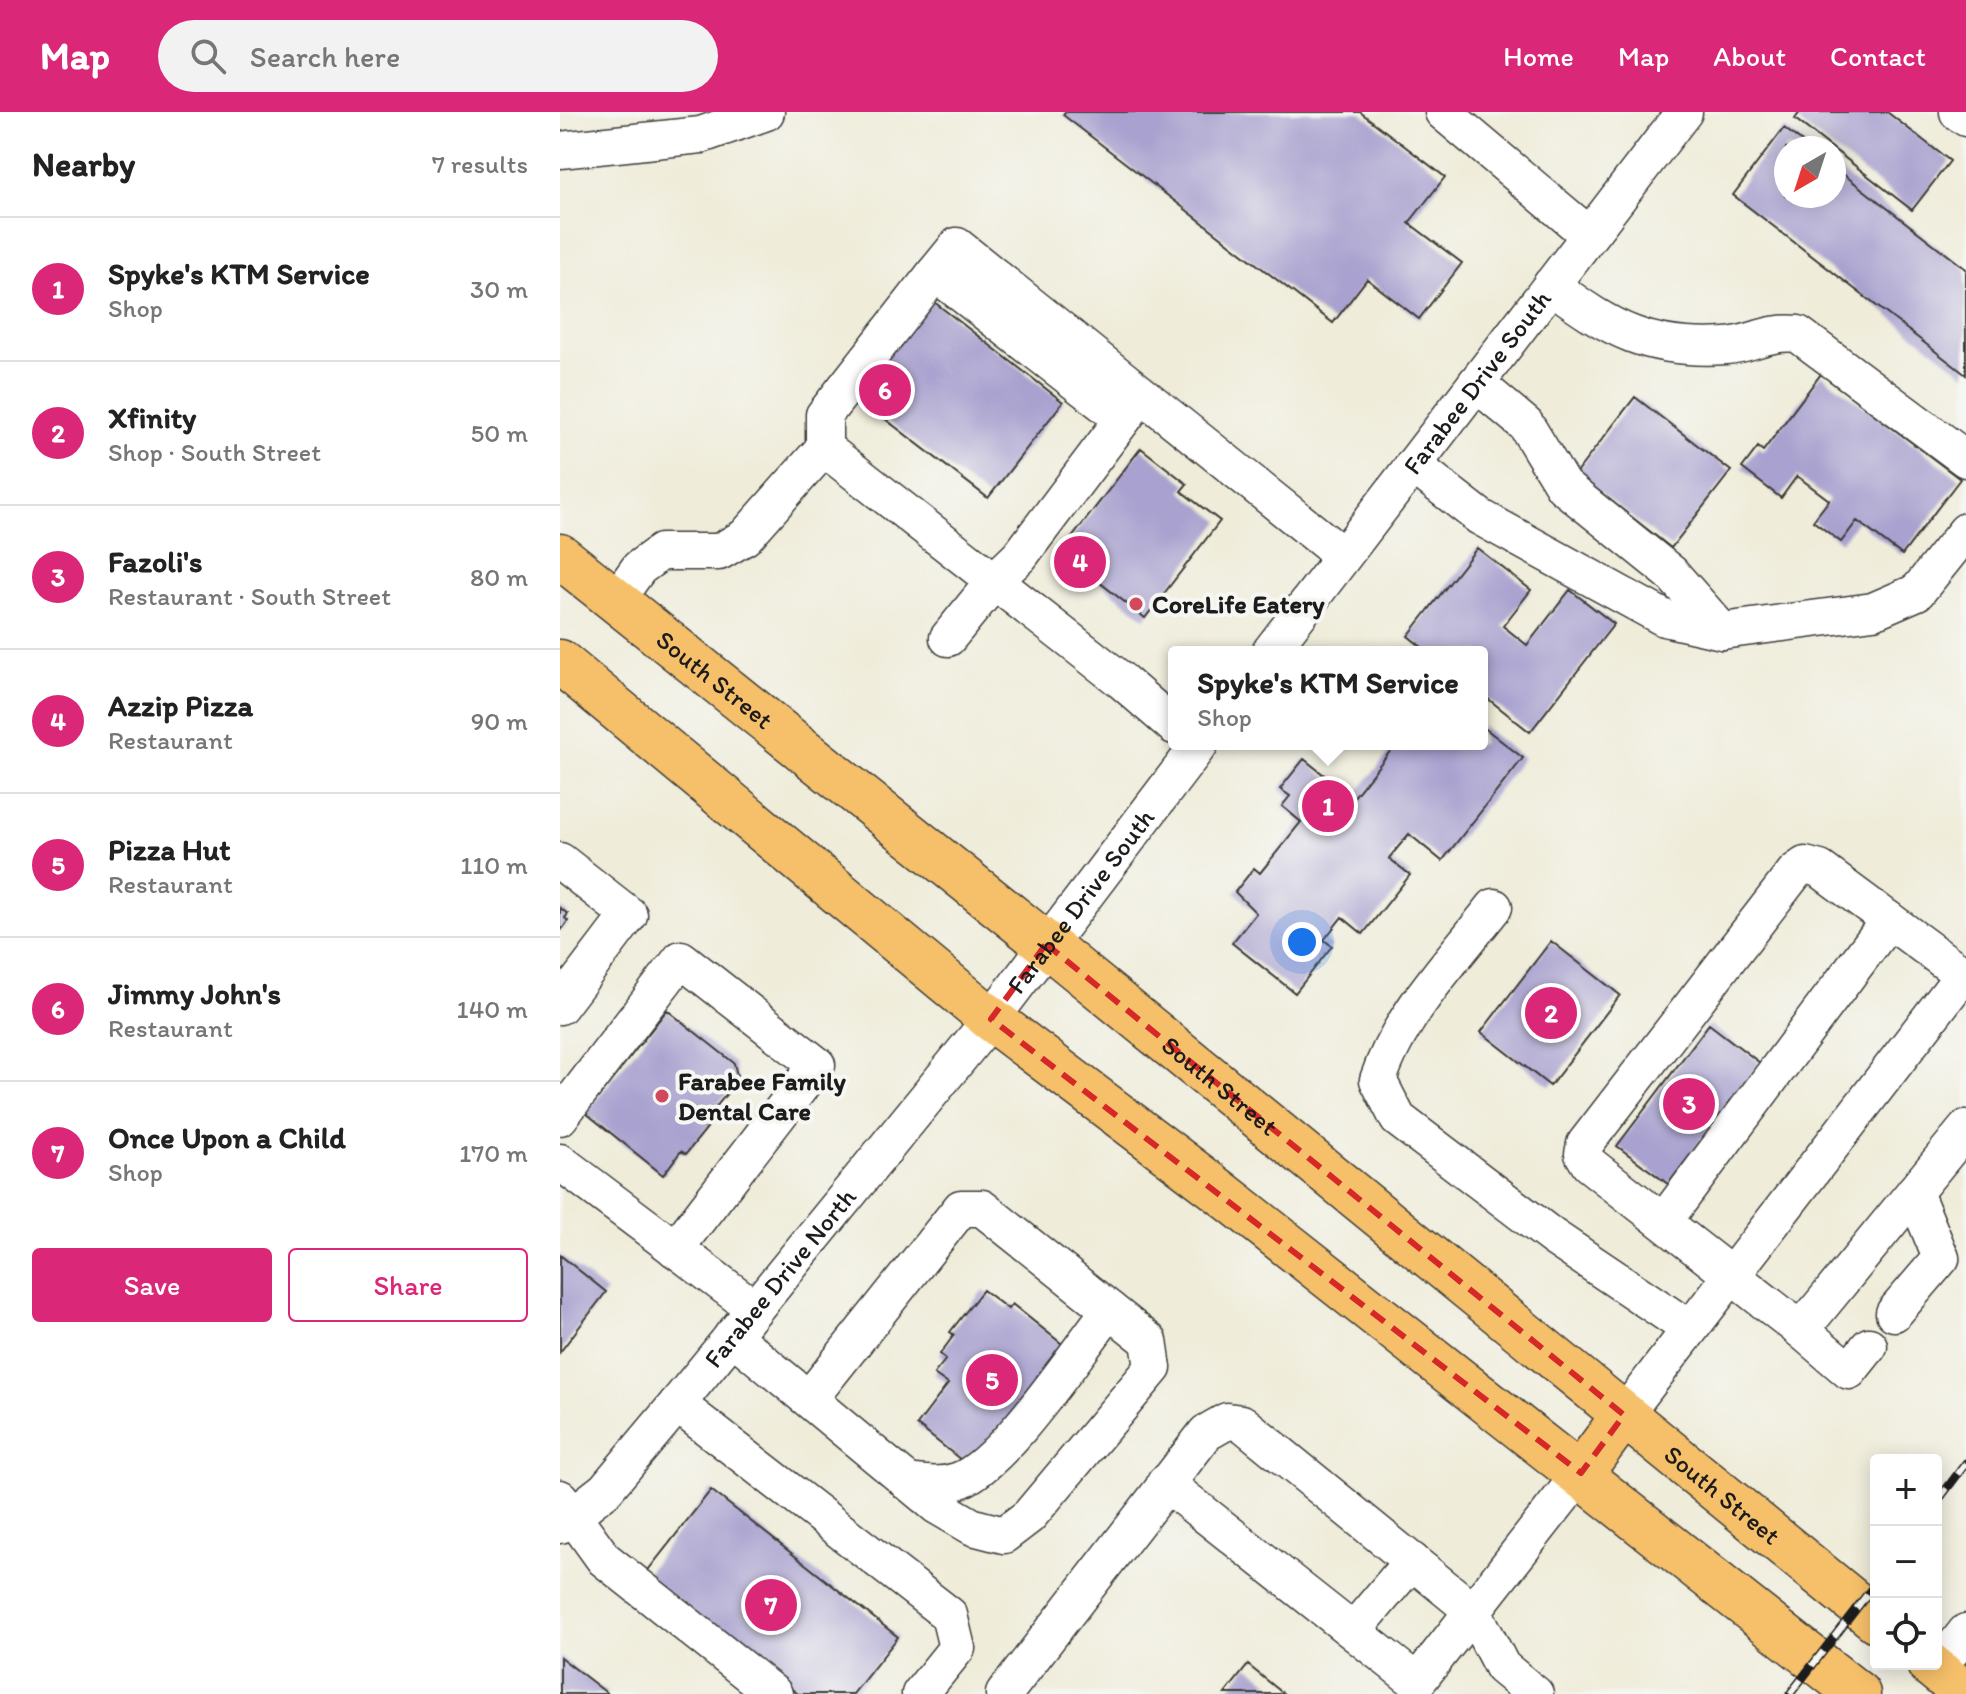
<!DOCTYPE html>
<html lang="en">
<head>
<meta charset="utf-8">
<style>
	body { margin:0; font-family:Itim,sans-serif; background:#f2f2f2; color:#222 }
	.controls { position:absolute; right:24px; bottom:24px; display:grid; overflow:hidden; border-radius:8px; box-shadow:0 4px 20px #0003 }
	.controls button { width:72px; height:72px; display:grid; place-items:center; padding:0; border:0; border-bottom:2px solid #e0e0e0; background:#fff; color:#222; font:40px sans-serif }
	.compass { position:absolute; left:1214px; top:24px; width:72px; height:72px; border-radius:50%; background:#fff; box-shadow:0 4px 20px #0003; rotate:219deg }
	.you { position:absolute; left:742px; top:830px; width:28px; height:28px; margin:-20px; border:6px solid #fff; border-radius:50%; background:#1a73e8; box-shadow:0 0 0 12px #1a73e833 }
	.badge { display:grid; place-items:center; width:52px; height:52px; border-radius:50%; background:#db2777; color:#fff; font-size:26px; font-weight:700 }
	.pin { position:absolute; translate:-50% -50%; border:4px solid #fff; box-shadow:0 2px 8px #0006 }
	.popup { position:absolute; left:608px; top:534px; width:320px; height:104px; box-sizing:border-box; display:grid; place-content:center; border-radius:8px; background:#fff; filter:drop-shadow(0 2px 6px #0005); font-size:26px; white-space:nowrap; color:#767676 }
	.popup b { font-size:30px; color:#222 }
	.popup::after { content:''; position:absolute; left:50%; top:100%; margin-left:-16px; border:16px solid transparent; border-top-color:#fff }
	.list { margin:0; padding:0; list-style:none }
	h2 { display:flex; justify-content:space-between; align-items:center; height:104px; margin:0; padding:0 32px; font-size:34px }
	h2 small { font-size:26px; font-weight:400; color:#767676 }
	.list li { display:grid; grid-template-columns:52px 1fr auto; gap:24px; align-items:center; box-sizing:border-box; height:144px; padding:0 32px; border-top:2px solid #e0e0e0 }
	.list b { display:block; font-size:30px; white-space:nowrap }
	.list p { margin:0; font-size:26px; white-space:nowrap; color:#767676 }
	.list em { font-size:26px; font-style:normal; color:#767676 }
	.actions { display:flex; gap:16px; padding:24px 32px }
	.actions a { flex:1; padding:18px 0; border:2px solid #db2777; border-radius:8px; text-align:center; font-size:28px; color:#db2777 }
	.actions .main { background:#db2777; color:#fff }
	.icon { flex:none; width:44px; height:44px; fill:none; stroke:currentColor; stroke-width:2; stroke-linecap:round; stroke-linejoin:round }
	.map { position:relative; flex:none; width:1406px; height:1582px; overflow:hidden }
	header { display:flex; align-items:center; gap:48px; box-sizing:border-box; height:112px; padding:0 40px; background:#db2777; color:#fff }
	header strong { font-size:38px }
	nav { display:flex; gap:44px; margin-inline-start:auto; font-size:28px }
	.search { width:560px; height:72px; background:#f2f2f2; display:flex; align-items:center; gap:20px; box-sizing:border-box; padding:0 28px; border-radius:44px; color:#767676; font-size:30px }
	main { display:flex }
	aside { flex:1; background:#fff }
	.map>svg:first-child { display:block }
	.building { fill:#a9a1cf }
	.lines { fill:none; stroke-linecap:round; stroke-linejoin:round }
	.minor-casing { stroke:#3c3b38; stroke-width:39 }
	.major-casing { stroke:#3c3b38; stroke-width:47 }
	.minor { stroke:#fff; stroke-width:36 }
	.major { stroke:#f6c06b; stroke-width:44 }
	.rail-casing { stroke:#1c1c1c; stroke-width:9 }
	.rail { stroke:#f6f6f2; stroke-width:6; stroke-dasharray:18; stroke-linecap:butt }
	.marked { fill:none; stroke:#d62828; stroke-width:6; stroke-dasharray:16 10; stroke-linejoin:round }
	.poi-dot { fill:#d1495b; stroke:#f6f6f2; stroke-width:3 }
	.labels { text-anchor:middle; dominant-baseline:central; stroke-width:8; stroke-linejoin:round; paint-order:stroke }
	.street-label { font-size:26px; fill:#1c1c1c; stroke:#f6f6f2 }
	.poi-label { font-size:26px; font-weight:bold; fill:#1c1c1c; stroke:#f6f6f2; text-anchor:start }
</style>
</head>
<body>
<header>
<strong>Map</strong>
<div class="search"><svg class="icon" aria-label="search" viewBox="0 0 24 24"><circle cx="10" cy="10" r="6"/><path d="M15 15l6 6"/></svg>Search here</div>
<nav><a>Home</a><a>Map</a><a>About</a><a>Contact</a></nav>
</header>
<main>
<aside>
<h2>Nearby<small>7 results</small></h2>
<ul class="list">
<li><span class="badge">1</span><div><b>Spyke's KTM Service</b><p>Shop</p></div><em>30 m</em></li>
<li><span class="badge">2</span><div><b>Xfinity</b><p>Shop · South Street</p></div><em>50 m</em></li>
<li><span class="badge">3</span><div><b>Fazoli's</b><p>Restaurant · South Street</p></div><em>80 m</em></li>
<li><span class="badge">4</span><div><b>Azzip Pizza</b><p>Restaurant</p></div><em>90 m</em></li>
<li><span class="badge">5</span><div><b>Pizza Hut</b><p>Restaurant</p></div><em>110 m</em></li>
<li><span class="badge">6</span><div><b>Jimmy John's</b><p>Restaurant</p></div><em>140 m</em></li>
<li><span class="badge">7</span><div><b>Once Upon a Child</b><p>Shop</p></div><em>170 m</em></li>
</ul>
<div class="actions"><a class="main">Save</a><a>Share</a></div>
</aside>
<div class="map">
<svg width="1406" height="1582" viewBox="0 0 1406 1582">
	<rect width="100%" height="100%" fill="#f6f6f2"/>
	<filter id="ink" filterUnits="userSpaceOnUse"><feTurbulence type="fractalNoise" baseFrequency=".0125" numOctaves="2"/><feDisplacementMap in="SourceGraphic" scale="16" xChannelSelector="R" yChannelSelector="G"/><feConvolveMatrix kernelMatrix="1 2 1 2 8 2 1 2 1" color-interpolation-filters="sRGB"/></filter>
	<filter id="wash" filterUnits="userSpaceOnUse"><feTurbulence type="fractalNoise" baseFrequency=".006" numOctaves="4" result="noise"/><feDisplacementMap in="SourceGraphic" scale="32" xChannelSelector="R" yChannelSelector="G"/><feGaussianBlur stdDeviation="1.8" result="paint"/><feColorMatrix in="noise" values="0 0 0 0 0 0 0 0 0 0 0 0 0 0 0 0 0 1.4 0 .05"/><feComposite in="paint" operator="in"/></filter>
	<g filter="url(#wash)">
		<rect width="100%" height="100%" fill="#efecd9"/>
		<g id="blocks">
			<path class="building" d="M506,0H800L885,65L849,111L902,151L859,207L807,167L773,211L503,3Z
				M1240,0H1327L1390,49L1352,98L1235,7Z
				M1224,16L1250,36H1226V84H1274V55L1406,157V263L1173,83Z
				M369,186L503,290L428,386L294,283Z
				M1261,262L1400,367L1342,443L1297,409L1281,430L1253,409L1269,388L1237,364L1221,386L1182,356L1198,335L1203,339Z
				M1075,285L1171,359L1111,436L1016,361Z
				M581,336L627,372L621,379L660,409L585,506L501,440Z
				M917,436L971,478L943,514L967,533L1010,478L1054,512L970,620L922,582V540H868L848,524Z
				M922,614L963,646L882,749L849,722L829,746L850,763L803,822L782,805L764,828L772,834L735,881L672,831L696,801L675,780L694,756L700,761L741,710L722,694L730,684L720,677L744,647L793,686L836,632H922Z
				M0,796L8,802L5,806L8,809L0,820Z
				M991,829L1060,883L990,974L921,920Z
				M107,898L174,951L178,968L150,1002L155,1006L126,1042L121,1039L103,1063L26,1001Z
				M1149,912L1200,951L1108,1072L1057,1034Z
				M0,1143L46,1180L0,1240Z
				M423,1178L448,1197L452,1192L502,1232L477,1264L485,1271L406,1352L357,1313L388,1272L374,1262L386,1247L380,1242L394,1223L390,1220Z
				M151,1378L338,1525L293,1582H238L85,1462Z
				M0,1545L48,1582H0Z
				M688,1553L724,1582H665Z"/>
		</g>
	</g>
	<g filter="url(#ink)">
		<use href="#blocks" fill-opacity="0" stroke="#3c3b38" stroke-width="2"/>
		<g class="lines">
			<g class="minor-casing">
				<g id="minor">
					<path d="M883,0L1029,123"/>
					<path d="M1398,0L1406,6"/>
					<path d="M0,38L141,23L206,0"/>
					<path d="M375,161L397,134L783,444"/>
					<path d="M991,173C1051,218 1089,239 1166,234C1194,232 1206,219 1238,222L1406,347"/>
					<path d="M916,271L966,313L1003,374L1111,461L1162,519"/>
					<path d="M264,336L562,569L614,614"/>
					<path d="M853,353L920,405L1104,506L1162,519L1313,499L1357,480L1406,419"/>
					<path d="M56,488L79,456L101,440H159L185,425L264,336V303L375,161L563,307"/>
					<path d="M388,526L435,468L460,444L576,290"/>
					<path id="s1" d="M710,540L1124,0"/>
					<path d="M0,749L69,803L0,894"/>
					<path d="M934,795C892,849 840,902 818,968L838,1007L993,1125L1130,1217"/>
					<path d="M1406,865L1260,757L1245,753L1235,760L1025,1032L1023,1042L1029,1052L1241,1218L1406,1017"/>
					<path d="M0,1005L121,847L257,953L115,1137"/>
					<path d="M0,1050L194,1196"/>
					<path d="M1104,1109L1329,808"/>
					<path d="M1334,1201L1381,1146L1354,1080"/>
					<path d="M1241,1218L1289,1259L1309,1234"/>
					<path d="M172,1224L377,1394L413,1415L444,1423L469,1404L593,1256L589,1229L422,1096H401L249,1287"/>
					<path d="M117,1292L389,1503L397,1536L360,1582"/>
					<path d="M1064,1303L1406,859"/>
					<path d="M347,1370C364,1372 380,1375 397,1369C443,1354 517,1239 550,1198"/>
					<path d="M605,1371L857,1570L1021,1361"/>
					<path d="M0,1386L44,1447L214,1582"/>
					<path id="s2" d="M0,1413L45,1378L117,1292L431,907L640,632"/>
					<path d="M793,1519L852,1449"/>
					<path d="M1376,1558L1406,1520"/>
					<path d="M444,1582L646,1321L667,1309L682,1311L913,1499L942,1555L975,1582"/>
				</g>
			</g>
			<g class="major-casing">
				<g id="major">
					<path id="s3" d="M0,444L486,832L1316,1508"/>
					<path d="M0,550L431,907L658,1078L1298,1582"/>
					<path d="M1021,1361L1064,1303"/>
					<path d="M1369,1552L1406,1582"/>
				</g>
			</g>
			<use href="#minor" class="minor"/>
			<use href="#major" class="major"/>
			<g class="rail-casing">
				<path id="rail" d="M1376,1391L1406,1351
					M1230,1582L1316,1471"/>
			</g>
			<use href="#rail" class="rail"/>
		</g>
	</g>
	<path class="marked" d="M486,832L1064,1303L1021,1361L431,907Z"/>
	<g class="poi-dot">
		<circle cx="576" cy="492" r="8"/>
		<circle cx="102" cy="984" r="8"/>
	</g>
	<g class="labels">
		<g class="street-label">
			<text stroke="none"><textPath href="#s1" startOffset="340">Farabee Drive South</textPath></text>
			<text stroke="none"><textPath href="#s3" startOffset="198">South Street</textPath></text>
			<text stroke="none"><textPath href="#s2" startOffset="814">Farabee Drive South</textPath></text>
			<text stroke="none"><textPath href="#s3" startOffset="846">South Street</textPath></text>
			<text stroke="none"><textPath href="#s2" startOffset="332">Farabee Drive North</textPath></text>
			<text stroke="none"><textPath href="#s3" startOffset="1494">South Street</textPath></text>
		</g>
		<g class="poi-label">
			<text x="592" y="492">CoreLife Eatery</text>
			<text x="118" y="969">Farabee Family<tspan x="118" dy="30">Dental Care</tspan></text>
		</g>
	</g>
</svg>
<div class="controls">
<button>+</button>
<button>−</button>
<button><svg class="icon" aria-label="locate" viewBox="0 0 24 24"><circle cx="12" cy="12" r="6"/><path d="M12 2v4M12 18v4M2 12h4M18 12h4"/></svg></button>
</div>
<svg class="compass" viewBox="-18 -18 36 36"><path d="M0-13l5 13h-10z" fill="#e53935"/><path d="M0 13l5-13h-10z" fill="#767676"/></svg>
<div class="you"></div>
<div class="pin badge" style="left:768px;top:694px">1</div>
<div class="popup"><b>Spyke's KTM Service</b>Shop</div>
<div class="pin badge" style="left:991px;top:901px">2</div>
<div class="pin badge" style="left:1129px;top:992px">3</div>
<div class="pin badge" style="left:520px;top:450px">4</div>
<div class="pin badge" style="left:432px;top:1268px">5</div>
<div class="pin badge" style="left:325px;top:278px">6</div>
<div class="pin badge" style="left:211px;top:1493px">7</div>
</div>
</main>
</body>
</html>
